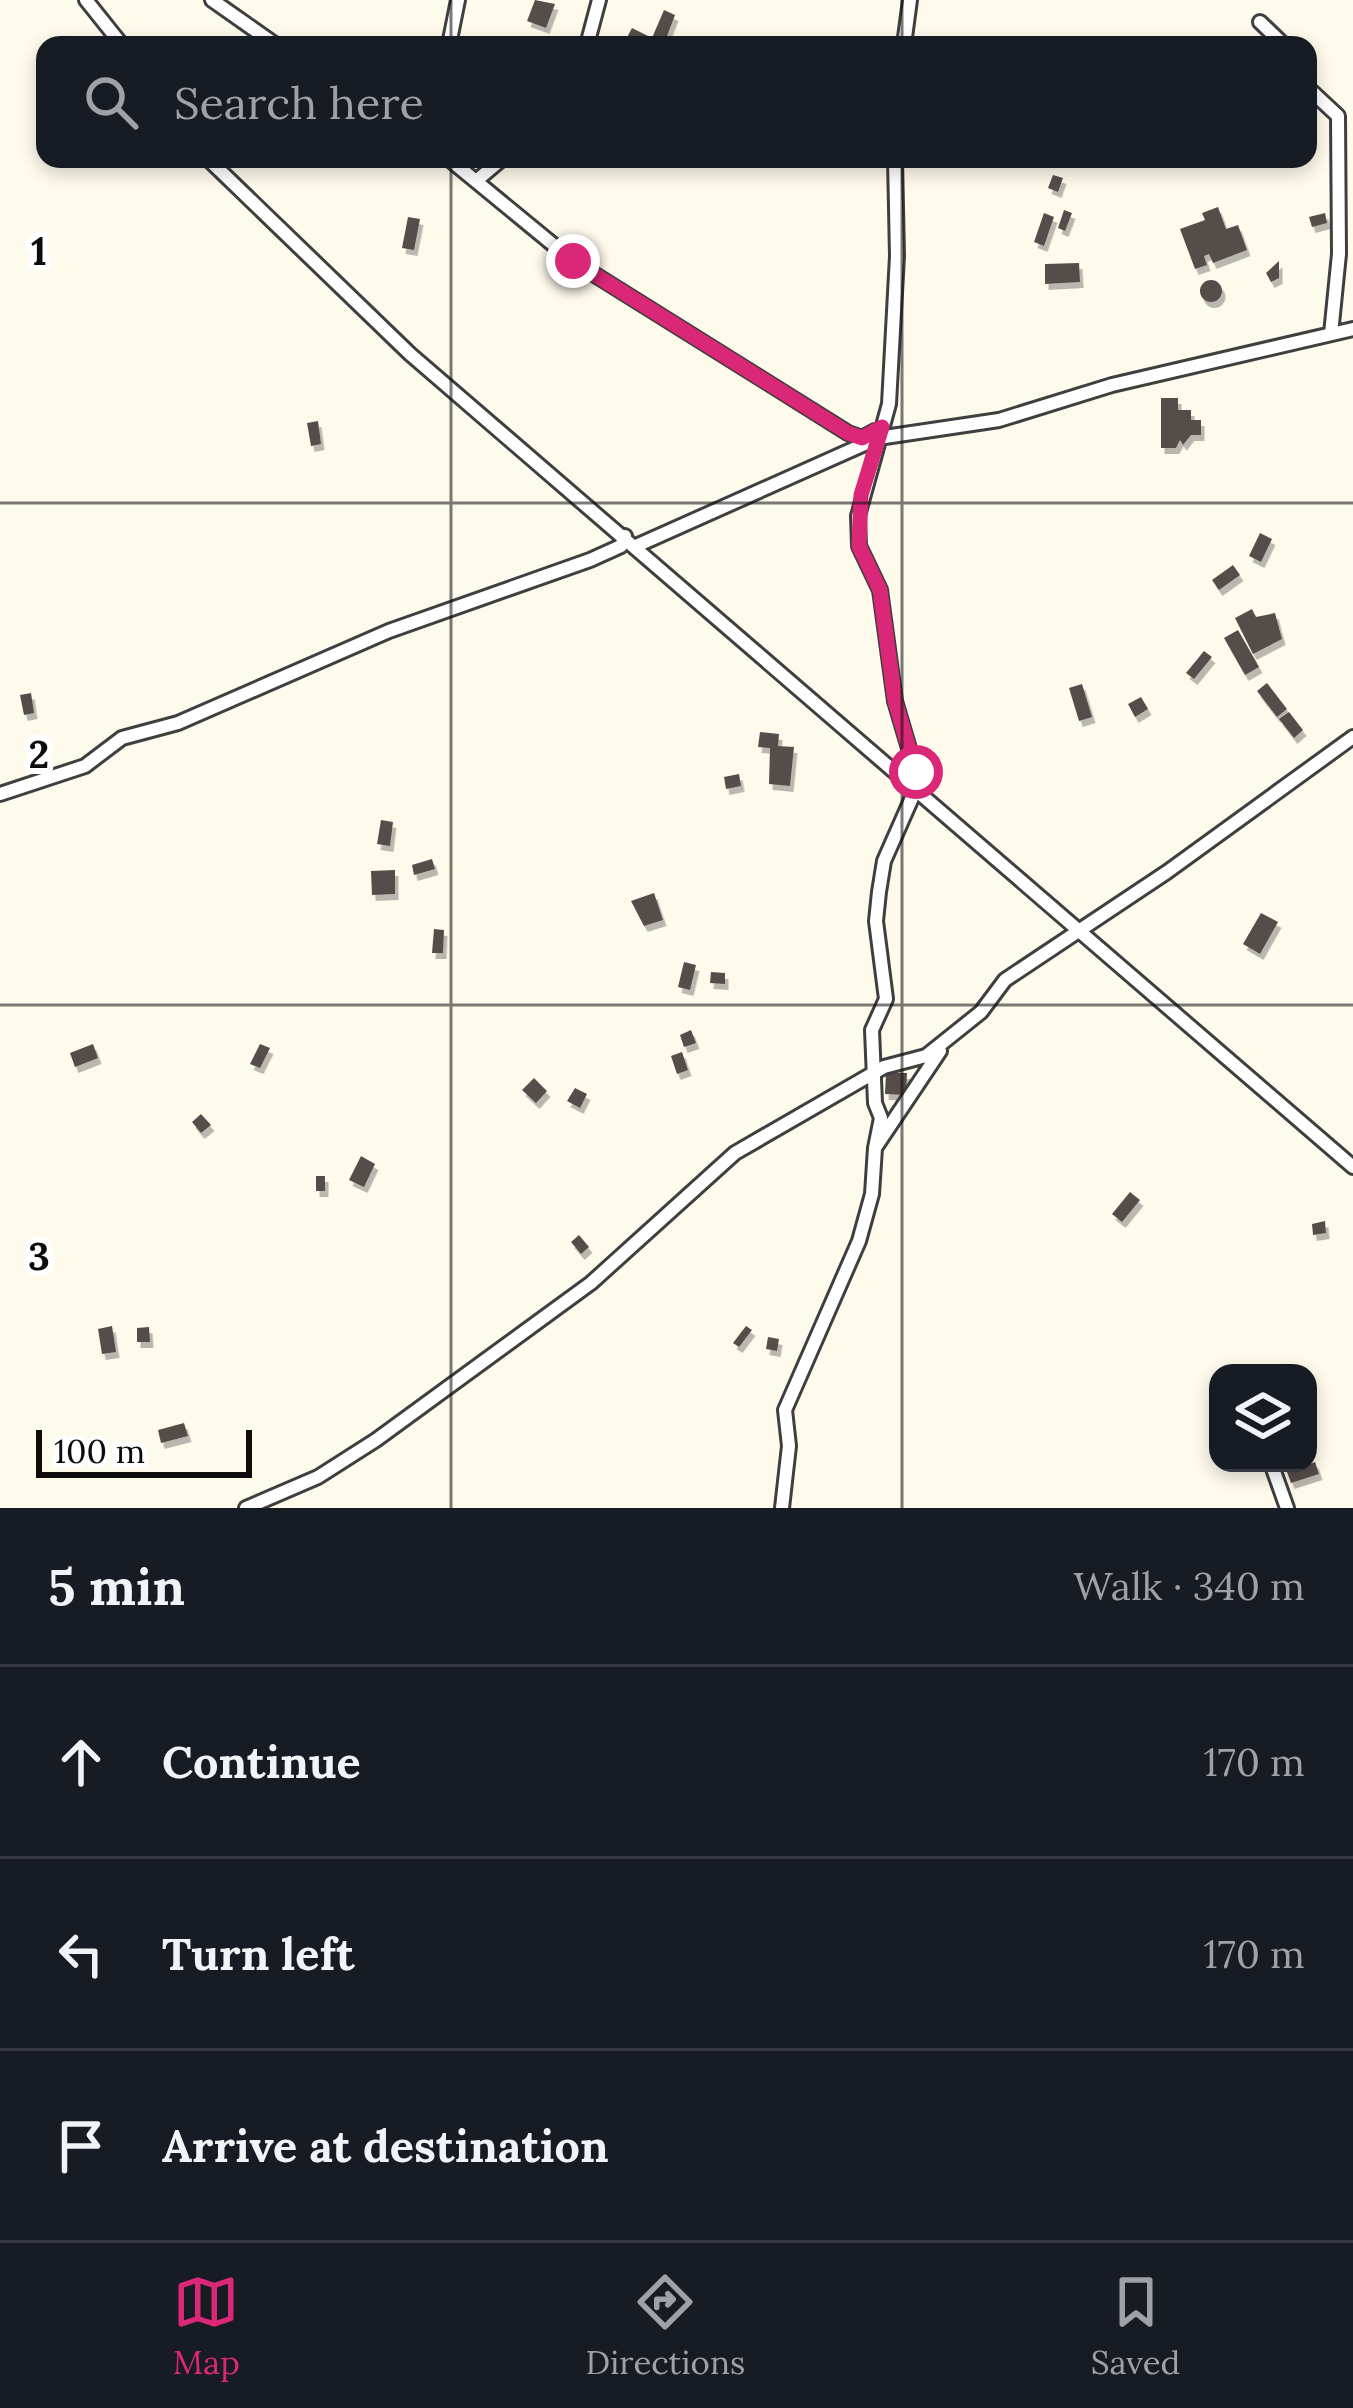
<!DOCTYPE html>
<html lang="en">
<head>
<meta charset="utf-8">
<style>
	body { margin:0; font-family:Lora,serif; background:#242831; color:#f1f3f6 }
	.controls { position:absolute; right:36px; bottom:36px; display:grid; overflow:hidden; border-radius:24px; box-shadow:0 6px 18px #0003 }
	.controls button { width:108px; height:108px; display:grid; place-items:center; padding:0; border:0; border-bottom:3px solid #363941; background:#171b24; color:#f1f3f6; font:60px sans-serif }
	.scale { position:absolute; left:36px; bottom:30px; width:216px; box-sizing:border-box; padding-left:12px; border:6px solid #0c0c0c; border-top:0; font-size:33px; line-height:42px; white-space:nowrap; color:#0c0c0c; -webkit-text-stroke:9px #fff; paint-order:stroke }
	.stop { position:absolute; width:36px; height:36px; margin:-27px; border:9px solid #db2777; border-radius:50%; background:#fff }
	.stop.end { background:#db2777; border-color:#fff; box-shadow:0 3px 12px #0008 }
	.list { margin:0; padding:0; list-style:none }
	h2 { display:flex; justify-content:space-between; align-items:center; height:156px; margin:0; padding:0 48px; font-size:51px }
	h2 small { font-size:39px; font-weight:400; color:#9ea1a6 }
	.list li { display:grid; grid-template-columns:78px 1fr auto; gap:36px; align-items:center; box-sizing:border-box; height:192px; padding:0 48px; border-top:3px solid #363941 }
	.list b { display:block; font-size:45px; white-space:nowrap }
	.list em { font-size:39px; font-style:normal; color:#9ea1a6 }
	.icon { flex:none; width:66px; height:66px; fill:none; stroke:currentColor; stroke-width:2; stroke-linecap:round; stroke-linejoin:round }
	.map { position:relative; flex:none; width:1353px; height:1508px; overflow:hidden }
	.search { position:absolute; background:#171b24; box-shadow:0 6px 18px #0003; left:36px; right:36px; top:36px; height:132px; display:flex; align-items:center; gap:30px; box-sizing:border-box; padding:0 42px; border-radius:24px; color:#9ea1a6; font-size:45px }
	.sheet { height:732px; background:#171b24 }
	nav { display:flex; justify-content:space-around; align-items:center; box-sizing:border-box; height:168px; border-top:3px solid #363941; background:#171b24; font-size:33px; color:#9ea1a6 }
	nav a { display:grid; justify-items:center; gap:6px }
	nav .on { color:#db2777 }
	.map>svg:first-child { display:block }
	.building { fill:#544e49; filter:url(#shadow) }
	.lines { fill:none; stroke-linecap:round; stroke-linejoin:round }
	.minor-casing { stroke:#3f3f3f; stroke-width:18 }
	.minor { stroke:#fff; stroke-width:12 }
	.route { stroke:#db2777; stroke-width:15 }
	.grid { fill:none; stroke:#0c0c0c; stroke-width:3; stroke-opacity:0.55 }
	.grid-label { font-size:39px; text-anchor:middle; font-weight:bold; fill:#0c0c0c; stroke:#fff; stroke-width:12; stroke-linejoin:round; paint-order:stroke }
</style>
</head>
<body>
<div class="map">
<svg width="1353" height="1508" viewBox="0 0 1353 1508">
	<defs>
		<filter id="shadow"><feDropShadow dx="3.5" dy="6" stdDeviation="0" flood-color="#0004"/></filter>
	</defs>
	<rect width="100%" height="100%" fill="#fefbed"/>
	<path class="building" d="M535,0L555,4L546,28L527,21Z
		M664,10L675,15L667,36L673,39L670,45H649Z
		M632,28L648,36L644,45H623Z
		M1053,175L1063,178L1058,192L1048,188Z
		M1218,207L1226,229L1238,225L1247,250L1213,263L1209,254L1204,256L1207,265L1195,269L1180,229L1205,220L1202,213Z
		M1064,210L1072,213L1065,231L1058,228Z
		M1044,213L1054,217L1044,246L1034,242Z
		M1325,213L1327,223L1312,227L1309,217Z
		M408,217L420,219L414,250L402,248Z
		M1279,261V278L1271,282L1266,273Z
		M1079,263L1080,282L1045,284V264Z
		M1200 291a11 11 0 1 1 22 0a11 11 0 1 1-22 0Z
		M1161,398H1178V410H1191V420H1201V435H1191L1183,445L1180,440L1176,448H1161Z
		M318,421L321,444L311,446L307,423Z
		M1260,533L1272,539L1261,562L1249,556Z
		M1233,565L1240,575L1219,590L1212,580Z
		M1252,609L1256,617L1275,613L1282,639L1253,654L1235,618Z
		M1238,630L1259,667L1245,675L1224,638Z
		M1204,651L1212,657L1194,679L1186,673Z
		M1267,683L1287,709L1277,717L1257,691Z
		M1082,684L1092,717L1079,721L1069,688Z
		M31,693L34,713L24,715L20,695Z
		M1141,697L1148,709L1135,717L1128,704Z
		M1289,712L1303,730L1294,738L1279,719Z
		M760,732L779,734L778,746L794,747L790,786L769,784L770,748L758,747Z
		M739,774L741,786L726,789L724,777Z
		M381,820L393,822L390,846L377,844Z
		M432,859L435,869L414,875L412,865Z
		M395,870V894L372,895L371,871Z
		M654,893L663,920L644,926L631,901Z
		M1261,913L1278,922L1260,954L1243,944Z
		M434,929L444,930L443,953H432Z
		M684,962L696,965L690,990L678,987Z
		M711,972L725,973V984L710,983Z
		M691,1030L696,1043L684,1047L680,1035Z
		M93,1044L98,1058L75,1067L70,1053Z
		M260,1044L270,1048L260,1068L250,1064Z
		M682,1052L688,1070L677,1074L671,1056Z
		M886,1072L907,1073L906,1095L885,1094Z
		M534,1078L547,1091L536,1103L522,1090Z
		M575,1088L587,1094L580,1108L567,1101Z
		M201,1114L211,1125L201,1133L192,1122Z
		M361,1156L375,1164L364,1187L349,1180Z
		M316,1176H325V1191H316Z
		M1130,1192L1140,1200L1122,1222L1112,1214Z
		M1325,1221L1326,1233L1313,1235L1312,1224Z
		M579,1235L589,1247L581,1254L571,1242Z
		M112,1326L116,1352L102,1354L98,1329Z
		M746,1326L752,1330L739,1347L733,1343Z
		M149,1327L150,1342H137V1328Z
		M768,1337L779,1339L777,1351L766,1349Z
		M184,1423L188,1436L161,1443L158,1430Z
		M1315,1462L1319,1474L1291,1483L1287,1472Z"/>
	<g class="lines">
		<g class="minor-casing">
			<path id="minor" d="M86,0L122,45
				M212,0L276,45
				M1260,22L1284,45
				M449,45L458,0
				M587,45L599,0
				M904,45L910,0
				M1308,88L1338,116L1339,254L1331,334
				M208,159L410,354L1353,1167
				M449,159L573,261L848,433L862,438L875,431
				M476,181L502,159
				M636,546L878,438L999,420L1112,385L1353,329
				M0,794L85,766L122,738L178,723L389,631L590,560L621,546L625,536
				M875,1148L881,1118L875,1103L872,1030L886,999L876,921L879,892L884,861L915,791L916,772L895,701L880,590L859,546L858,516L889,404L897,256L895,159
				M1271,1463L1287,1508
				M246,1508L318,1477L376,1440L591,1283L735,1153L884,1067L926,1056L981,1012L1005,980L1167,872L1353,737
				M782,1508L789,1446L785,1410L859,1241L872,1194L875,1148L940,1051"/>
		</g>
		<use href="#minor" class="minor"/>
	</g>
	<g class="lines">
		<path class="route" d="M573,261L848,433L862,438L882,427L861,495L859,546L880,590L895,701L916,772"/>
	</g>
	<path class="grid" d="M451,0V45M902,0V45M451,159V1508M902,159V1508M0,503H1353M0,1005H1353"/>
	<g class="grid-label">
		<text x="39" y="265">1</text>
		<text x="39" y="768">2</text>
		<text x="39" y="1270">3</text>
	</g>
</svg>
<div class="controls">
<button><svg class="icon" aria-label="layers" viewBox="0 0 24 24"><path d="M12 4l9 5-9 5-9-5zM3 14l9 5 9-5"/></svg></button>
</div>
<div class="scale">100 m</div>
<div class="stop" style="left:916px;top:772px"></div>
<div class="stop end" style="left:573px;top:261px"></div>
<div class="search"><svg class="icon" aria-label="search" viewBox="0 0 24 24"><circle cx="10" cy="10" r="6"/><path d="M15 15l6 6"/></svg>Search here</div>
</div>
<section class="sheet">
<h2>5 min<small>Walk · 340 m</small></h2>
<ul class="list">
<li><svg class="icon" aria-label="ahead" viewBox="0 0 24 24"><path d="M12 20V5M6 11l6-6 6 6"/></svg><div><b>Continue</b></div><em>170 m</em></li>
<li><svg class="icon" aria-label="left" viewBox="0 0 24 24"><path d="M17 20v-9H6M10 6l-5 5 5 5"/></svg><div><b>Turn left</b></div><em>170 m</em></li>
<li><svg class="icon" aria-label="arrive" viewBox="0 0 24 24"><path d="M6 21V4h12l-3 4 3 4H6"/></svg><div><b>Arrive at destination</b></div></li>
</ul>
</section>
<nav>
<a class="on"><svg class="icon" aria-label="map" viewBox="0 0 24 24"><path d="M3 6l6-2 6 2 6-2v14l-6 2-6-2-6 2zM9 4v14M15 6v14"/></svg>Map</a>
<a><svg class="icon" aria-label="directions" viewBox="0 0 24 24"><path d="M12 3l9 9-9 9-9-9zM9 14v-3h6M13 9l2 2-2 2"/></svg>Directions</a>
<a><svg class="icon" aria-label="saved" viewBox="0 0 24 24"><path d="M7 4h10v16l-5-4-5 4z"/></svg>Saved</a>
</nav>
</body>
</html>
